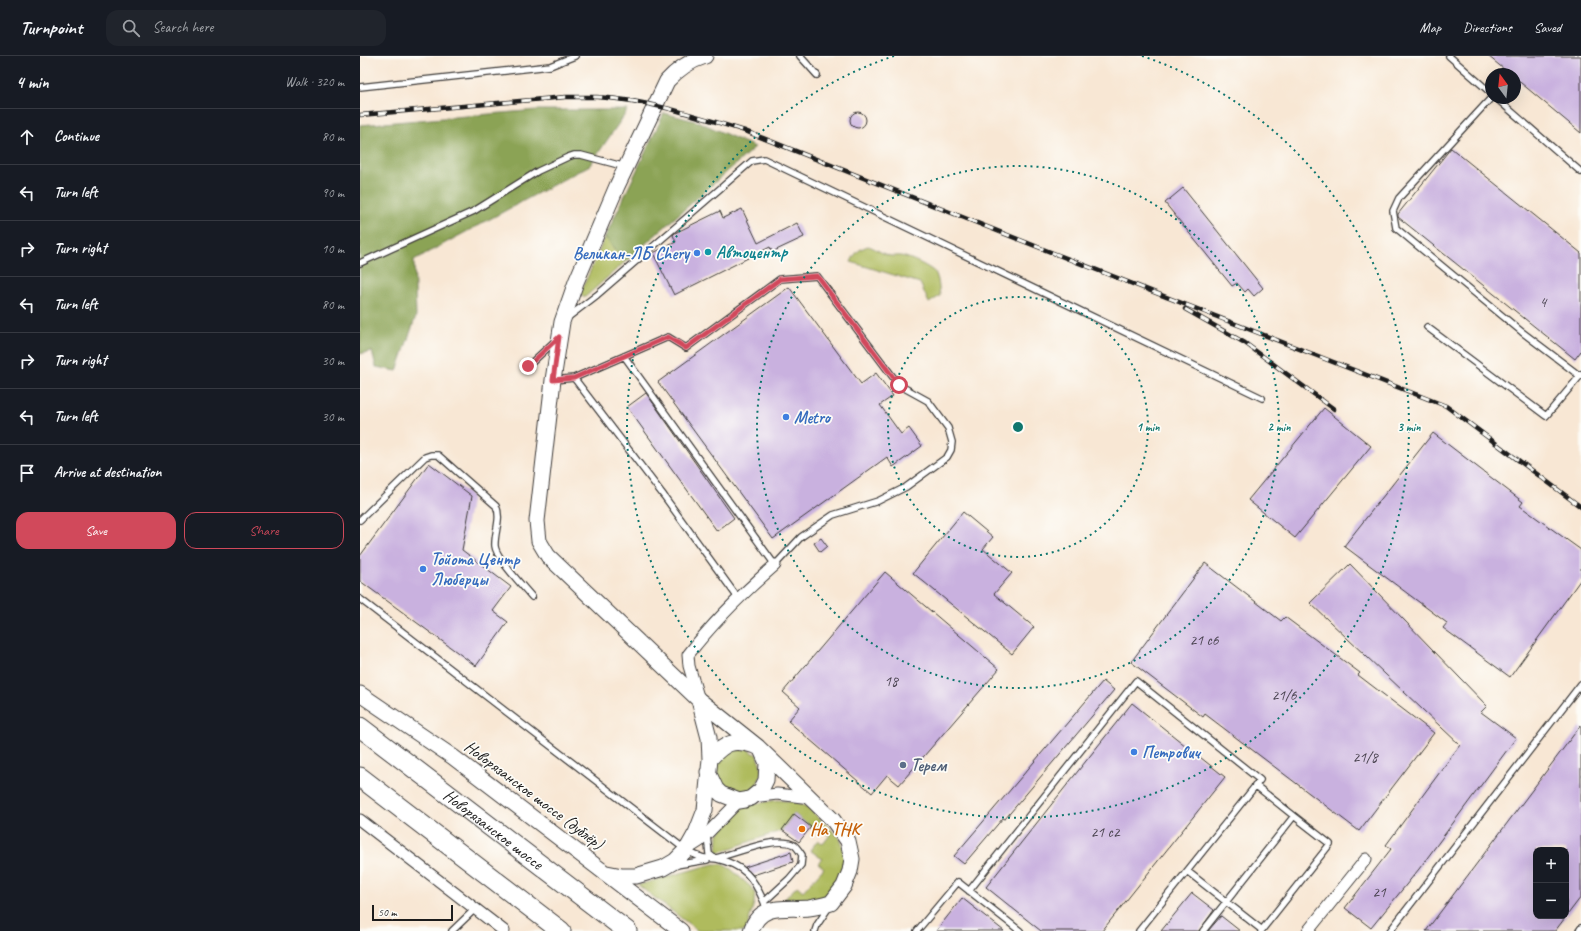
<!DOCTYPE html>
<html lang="en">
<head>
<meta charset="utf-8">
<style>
	body { margin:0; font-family:Caveat,sans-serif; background:#20242c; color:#f1f3f6 }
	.controls { position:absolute; right:12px; bottom:12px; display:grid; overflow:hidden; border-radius:8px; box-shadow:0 4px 16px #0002 }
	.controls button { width:36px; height:36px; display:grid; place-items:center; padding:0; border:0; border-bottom:1px solid #363941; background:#171b24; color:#f1f3f6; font:20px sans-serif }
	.compass { position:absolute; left:1125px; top:12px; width:36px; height:36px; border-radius:50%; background:#171b24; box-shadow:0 4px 16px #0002; rotate:345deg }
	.scale { position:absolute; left:12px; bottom:10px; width:81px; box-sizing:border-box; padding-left:4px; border:2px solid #1c1c1c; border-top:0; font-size:11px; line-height:14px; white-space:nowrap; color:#1c1c1c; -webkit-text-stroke:3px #fdfcf7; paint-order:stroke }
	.stop { position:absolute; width:12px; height:12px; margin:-9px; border:3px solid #d1495b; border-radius:50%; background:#fff }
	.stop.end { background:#d1495b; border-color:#fff; box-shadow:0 1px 4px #0008 }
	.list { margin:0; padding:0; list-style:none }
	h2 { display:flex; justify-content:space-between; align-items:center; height:52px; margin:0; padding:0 16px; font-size:17px }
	h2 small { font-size:13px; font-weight:400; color:#9ea1a6 }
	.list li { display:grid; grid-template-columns:26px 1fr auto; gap:12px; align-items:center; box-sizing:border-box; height:56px; padding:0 16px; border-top:1px solid #363941 }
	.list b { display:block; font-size:15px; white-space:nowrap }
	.list em { font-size:13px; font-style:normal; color:#9ea1a6 }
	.actions { display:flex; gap:8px; padding:12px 16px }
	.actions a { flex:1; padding:9px 0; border:1px solid #d1495b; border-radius:12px; text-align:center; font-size:14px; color:#d1495b }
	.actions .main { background:#d1495b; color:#fff }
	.icon { flex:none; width:22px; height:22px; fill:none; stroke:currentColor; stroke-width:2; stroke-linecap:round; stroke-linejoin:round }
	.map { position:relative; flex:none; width:1221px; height:875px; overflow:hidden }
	header { display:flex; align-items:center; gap:24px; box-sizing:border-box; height:56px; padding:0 20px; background:#171b24; border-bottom:1px solid #363941 }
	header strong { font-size:19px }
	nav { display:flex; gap:22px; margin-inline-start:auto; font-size:14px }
	.search { width:280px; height:36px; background:#20242c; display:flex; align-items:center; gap:10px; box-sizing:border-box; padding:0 14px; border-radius:12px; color:#9ea1a6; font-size:15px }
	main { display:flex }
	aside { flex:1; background:#171b24 }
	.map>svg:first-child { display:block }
	.green { fill:#afbb5d; stroke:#666c3c }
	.forest { fill:#8ba354; stroke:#546038 }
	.building { fill:#c9b1df; fill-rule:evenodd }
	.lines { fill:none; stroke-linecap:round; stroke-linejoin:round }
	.lane-casing { stroke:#3d3a38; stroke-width:8 }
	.street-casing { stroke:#3d3a38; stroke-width:13 }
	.secondary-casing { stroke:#3d3a38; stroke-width:17 }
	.highway-casing { stroke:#3d3a38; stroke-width:21 }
	.lane { stroke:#fff; stroke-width:5.5 }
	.street { stroke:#fff; stroke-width:11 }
	.secondary { stroke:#fff; stroke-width:15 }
	.highway { stroke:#fff; stroke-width:19 }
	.rail-casing { stroke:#1c1c1c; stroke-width:4.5 }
	.rail { stroke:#fdfcf7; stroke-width:3; stroke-dasharray:9; stroke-linecap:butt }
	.route { stroke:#d1495b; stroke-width:5 }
	.ring { fill:none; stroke:#0f766e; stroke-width:2; stroke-dasharray:2 4 }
	.culture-dot { fill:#0f9aa8; stroke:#fdfcf7; stroke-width:1.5 }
	.shop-dot { fill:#3f7fe0; stroke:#fdfcf7; stroke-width:1.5 }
	.service-dot { fill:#5c6f8a; stroke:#fdfcf7; stroke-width:1.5 }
	.food-dot { fill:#e8710a; stroke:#fdfcf7; stroke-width:1.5 }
	.labels { text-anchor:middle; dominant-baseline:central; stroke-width:3.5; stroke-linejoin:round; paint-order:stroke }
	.number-label { font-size:15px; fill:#47414d }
	.culture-label { font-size:17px; font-weight:bold; fill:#0d838f; stroke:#fdfcf7; text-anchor:start }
	.shop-label { font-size:17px; font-weight:bold; fill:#366cbe; stroke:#fdfcf7; text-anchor:start }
	.service-label { font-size:17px; font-weight:bold; fill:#4e5e75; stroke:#fdfcf7; text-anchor:start }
	.street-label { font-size:17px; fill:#1c1c1c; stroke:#fdfcf7 }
	.food-label { font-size:17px; font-weight:bold; fill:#c56008; stroke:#fdfcf7; text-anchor:start }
	.centre { fill:#0f766e; stroke:#fdfcf7; stroke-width:2 }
	.ring-label { font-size:12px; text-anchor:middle; font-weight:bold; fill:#0f766e; stroke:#fdfcf7; stroke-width:3.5; stroke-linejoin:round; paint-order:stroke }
</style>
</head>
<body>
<header>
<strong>Turnpoint</strong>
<div class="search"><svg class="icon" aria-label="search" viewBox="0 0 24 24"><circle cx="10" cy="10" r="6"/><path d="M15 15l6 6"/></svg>Search here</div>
<nav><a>Map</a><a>Directions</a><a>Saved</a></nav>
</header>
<main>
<aside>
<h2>4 min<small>Walk · 320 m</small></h2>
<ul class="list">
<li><svg class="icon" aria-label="ahead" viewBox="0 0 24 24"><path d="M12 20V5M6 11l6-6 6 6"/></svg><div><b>Continue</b></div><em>80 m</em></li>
<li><svg class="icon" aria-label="left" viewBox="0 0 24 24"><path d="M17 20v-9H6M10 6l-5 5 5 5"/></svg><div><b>Turn left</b></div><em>90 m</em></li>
<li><svg class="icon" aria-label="right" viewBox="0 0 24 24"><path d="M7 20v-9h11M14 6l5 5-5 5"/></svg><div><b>Turn right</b></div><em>10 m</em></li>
<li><svg class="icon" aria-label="left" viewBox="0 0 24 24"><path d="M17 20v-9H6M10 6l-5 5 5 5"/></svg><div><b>Turn left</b></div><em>80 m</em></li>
<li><svg class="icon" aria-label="right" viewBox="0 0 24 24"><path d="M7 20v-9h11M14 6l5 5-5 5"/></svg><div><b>Turn right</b></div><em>30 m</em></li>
<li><svg class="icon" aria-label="left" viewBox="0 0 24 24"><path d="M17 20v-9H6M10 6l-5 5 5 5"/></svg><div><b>Turn left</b></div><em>30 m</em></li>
<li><svg class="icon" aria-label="arrive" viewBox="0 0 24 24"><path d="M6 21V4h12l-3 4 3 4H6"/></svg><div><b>Arrive at destination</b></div></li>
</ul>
<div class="actions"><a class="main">Save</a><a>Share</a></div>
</aside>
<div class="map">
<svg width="1221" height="875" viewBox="0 0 1221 875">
	<rect width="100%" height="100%" fill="#fdfcf7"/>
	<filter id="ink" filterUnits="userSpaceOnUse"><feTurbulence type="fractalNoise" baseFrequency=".025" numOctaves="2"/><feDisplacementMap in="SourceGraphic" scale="8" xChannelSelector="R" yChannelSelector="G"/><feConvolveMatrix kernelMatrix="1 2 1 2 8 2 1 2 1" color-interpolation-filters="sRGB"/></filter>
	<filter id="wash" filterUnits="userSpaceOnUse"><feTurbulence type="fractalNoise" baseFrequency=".012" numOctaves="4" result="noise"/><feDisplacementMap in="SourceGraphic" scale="16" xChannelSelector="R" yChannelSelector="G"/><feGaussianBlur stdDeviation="0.9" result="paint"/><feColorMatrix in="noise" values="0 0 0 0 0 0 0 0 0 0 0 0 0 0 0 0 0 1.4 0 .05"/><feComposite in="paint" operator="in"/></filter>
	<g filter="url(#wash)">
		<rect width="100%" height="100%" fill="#f8e7d4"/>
		<path class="green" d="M245,181L265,206L224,242L220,238Z
			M508,190C516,192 523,199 531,200C534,201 537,199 540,200C547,200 573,212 576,218C579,224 579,234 580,240L569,247L560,227L491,206C495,197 499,193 508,190Z
			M386,692L397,699L403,716L393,735L380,739L360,730C354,709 354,709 369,694Z
			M418,744L435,746L447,751L480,782L484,794V809L478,827L466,840L452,848L422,846L437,830L443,835L464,812L458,807L462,803L450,794L458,784L463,788L470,779L451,771L434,758L423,773H426L357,797L358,778L378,754L386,749Z
			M353,808H362L371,813L393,833L395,837L394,847L386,875H338L278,829Z"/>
		<path class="forest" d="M177,54H268L230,109L54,204L56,260L37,315L16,311L12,295L0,298V69Z
			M304,57L339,66L395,91L265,206L245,181Z"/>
		<g id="blocks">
			<path class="building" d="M1128,0H1221V77L1155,22V18H1150Z
				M490 64a8 8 0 1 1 16 0a8 8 0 1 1-16 0Z
				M1091,92L1221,197V295L1215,303L1038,161V158Z
				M823,132L903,232L894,240L888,233L885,236L877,227L872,230L805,147Z
				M382,153L398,187L437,167L444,181L412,196L410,191L314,239L293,197L316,186L313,179L315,177L360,155L363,162Z
				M429,231L501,328L516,317L533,340L520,349L541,378L549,372L562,390L533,411L527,401L413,483L298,326Z
				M286,337L374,462L357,475L267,351Z
				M964,352L1011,390L935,482L888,444Z
				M1073,377L1163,446L1160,450L1221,494V523L1150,621L1083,572L1087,567L984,490Z
				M69,407L112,440L102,494L151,531L133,555L148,566L116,610L0,525V500Z
				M603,456L633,481L623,493L652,517L634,538L674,571L652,598L553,517Z
				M461,482L467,490L460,496L454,487Z
				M845,507L921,565L925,561L1000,617L998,619L1074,677L999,775L845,658L843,661L771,606Z
				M990,508L1127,650L1121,656L1156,682L1059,813L1011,872L985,852L1031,793L1026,789L1100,689L950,547Z
				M525,516L639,613L539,729L527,719L512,737L428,665L440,651L423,636Z
				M743,625L754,634L645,763L643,762L604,808L594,800Z
				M772,647L865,721L742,875H681L626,831Z
				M1221,669V841L1195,875H1066ZM1176,794H1206V860H1176Z
				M434,758L451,771L439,786L422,774Z
				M431,796L433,806L393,819L385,811Z
				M832,837L854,854L839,875H801Z
				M602,842L644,875H576Z
				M861,860L880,875H848Z"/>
		</g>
	</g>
	<g filter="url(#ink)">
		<use href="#blocks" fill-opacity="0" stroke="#3d3a38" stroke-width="1"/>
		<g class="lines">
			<g class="lane-casing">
				<path id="lane" d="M440,0L457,19
					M1089,0L1131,37
					M0,31L190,10L215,0
					M1131,42L1039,142L1033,155L1036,172L1162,276L1220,320L1221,318
					M1136,42L1221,116
					M0,207L114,155L178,115L208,101L214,99H221L266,111
					M207,262L237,239L392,105L404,103L902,342
					M1067,271L1186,360L1220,320
					M168,310L195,285
					M214,322L304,440L378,542
					M193,324L214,322L308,281L326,292L420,223L457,220L539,329L568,345L588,372L592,386L591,394L587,401L546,431L518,445L473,459L441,481L415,509L264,300
					M0,464L65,401L71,399H78L136,450C142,462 134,477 135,490C136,502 163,530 172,541
					M0,543L305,778C316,786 328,798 341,801C346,803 352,802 357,803C384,809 393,821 404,846
					M347,779L349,798L354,802
					M356,802C375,798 417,779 434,789C437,791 440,796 442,799L441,809L429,823L404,846L405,849
					M316,809L347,804
					M827,815L902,874
					M609,835L776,625L900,724L779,875
					M92,875L115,853
					M455,875L457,869L469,851
					M557,875L598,826L660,875
					M843,875L934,760L895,729
					M901,875L970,788L934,760
					M1030,875L1221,628
					M1219,875L1221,872"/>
			</g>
			<g class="street-casing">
				<path id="street" d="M339,644L329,610L328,599C354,565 383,537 415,509
					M393,741L417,738L451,742
					M0,764L144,875
					M329,792L340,785L379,745
					M948,875L1006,803"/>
			</g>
			<g class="secondary-casing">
				<path id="secondary" d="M345,0C329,5 318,13 307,25L257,130L216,226L202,266L193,324L177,465L179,485L188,500L339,644L398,691L473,764L488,785L492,803L490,815L484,830L471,847C464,849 457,851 449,852C426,854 400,846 391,875
					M0,638L93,701L321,875
					M350,703C366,686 373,683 395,690
					M348,716L356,733L361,738L379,745L385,744L391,742L401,734L406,724L407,707L402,696
					M247,817L262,820H276L303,812L315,805L327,793L336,777L345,754L350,703L349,682L339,644"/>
			</g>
			<g class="highway-casing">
				<g id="highway">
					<path id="s1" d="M0,671L267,875"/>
					<path d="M0,721L201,875"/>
				</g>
			</g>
			<use href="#lane" class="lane"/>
			<use href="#street" class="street"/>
			<use href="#secondary" class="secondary"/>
			<use href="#highway" class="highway"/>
			<g class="rail-casing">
				<path id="rail" d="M0,59L206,41C217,41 227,41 237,41C288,44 337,60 385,75L688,195L1086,350L1221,451
					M825,253L885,287L974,353"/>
			</g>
			<use href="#rail" class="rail"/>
		</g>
	</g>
	<g class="lines" filter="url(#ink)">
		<path class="route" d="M168,310L199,281L193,324L214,322L308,281L326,292L420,223L457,220L539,329"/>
	</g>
	<g class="ring">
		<circle cx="658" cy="371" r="130"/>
		<circle cx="658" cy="371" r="261"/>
		<path d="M782 0A391 391 0 1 1 534 0"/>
	</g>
	<circle class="culture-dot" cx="348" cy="196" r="4"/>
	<g class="shop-dot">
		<circle cx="337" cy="197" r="4"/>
		<circle cx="426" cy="361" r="4"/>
		<circle cx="63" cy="513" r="4"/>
		<circle cx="774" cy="696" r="4"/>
	</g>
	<circle class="service-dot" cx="543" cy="709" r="4"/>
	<circle class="food-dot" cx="442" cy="773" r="4"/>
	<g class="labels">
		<g class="number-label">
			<text x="1183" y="246">4</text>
			<text x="844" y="584">21 с6</text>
			<text x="531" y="625">18</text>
			<text x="924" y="639">21/6</text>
			<text x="1005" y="701">21/8</text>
			<text x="745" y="776">21 с2</text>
			<text x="1019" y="836">21</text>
		</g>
		<g class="culture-label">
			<text x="356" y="196">Автоцентр</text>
		</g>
		<g class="shop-label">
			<text x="329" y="197" text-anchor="end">Великан-ЛБ Chery</text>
			<text x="434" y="361">Metro</text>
			<text x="71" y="503">Тойота Центр<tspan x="71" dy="20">Люберцы</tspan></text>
			<text x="782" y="696">Петрович</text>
		</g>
		<g class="service-label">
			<text x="551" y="709">Терем</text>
		</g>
		<g class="street-label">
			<text transform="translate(174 739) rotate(37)">Новорязанское шоссе (дублёр)</text>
			<text stroke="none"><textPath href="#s1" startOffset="168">Новорязанское шоссе</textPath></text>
		</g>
		<g class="food-label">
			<text x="450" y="773">На ТНК</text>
		</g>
	</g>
	<circle cx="658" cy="371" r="6" class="centre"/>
	<g class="ring-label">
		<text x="788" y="375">1 min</text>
		<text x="919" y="375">2 min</text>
		<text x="1049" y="375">3 min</text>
	</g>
</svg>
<div class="controls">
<button>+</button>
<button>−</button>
</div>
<svg class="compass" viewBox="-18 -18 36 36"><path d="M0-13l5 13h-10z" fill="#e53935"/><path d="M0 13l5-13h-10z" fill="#9ea1a6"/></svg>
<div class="scale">50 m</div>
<div class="stop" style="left:539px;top:329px"></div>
<div class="stop end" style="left:168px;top:310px"></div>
</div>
</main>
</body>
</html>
